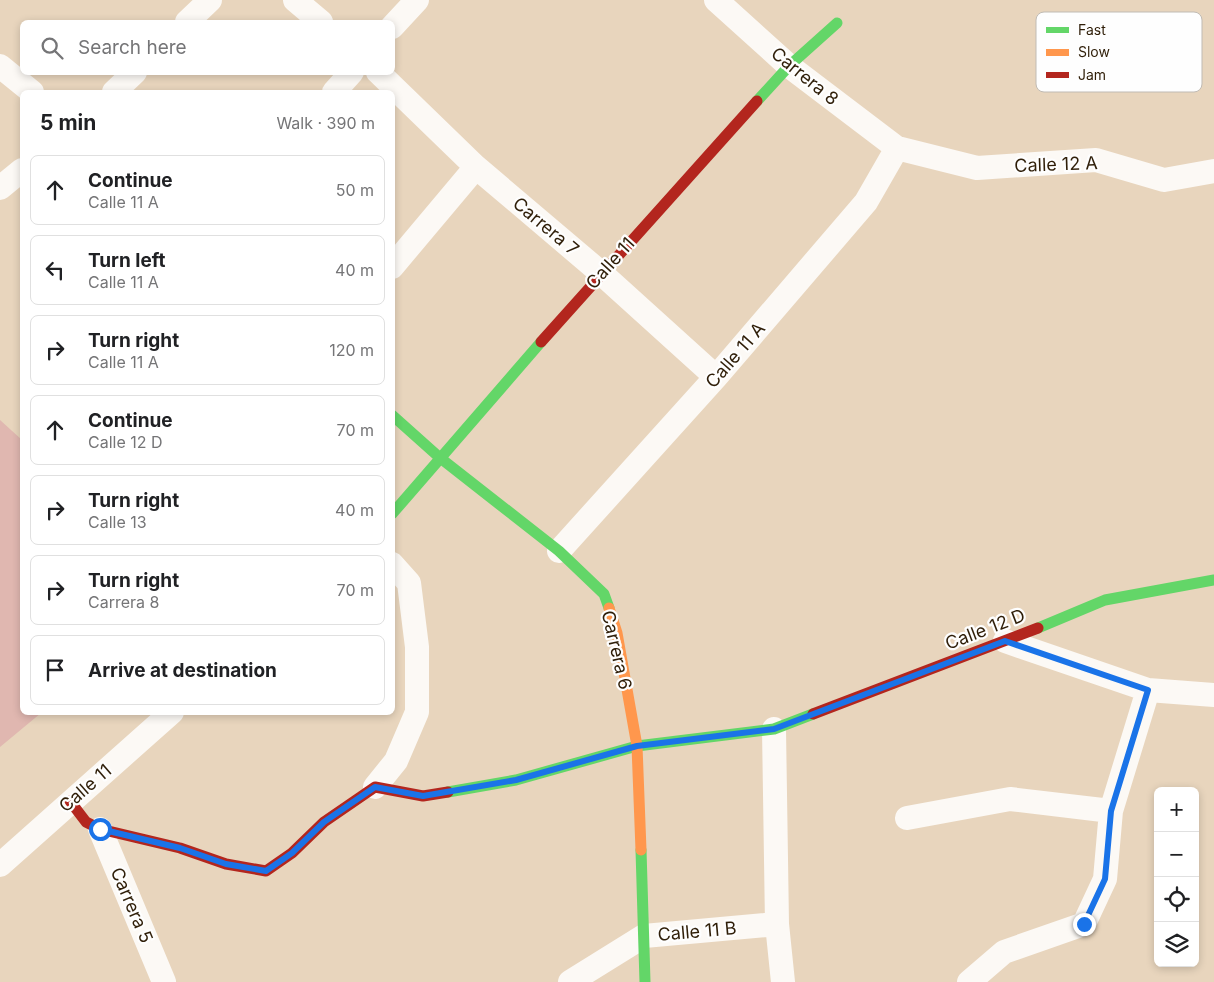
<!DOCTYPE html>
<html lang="en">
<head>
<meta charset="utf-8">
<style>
	body { margin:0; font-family:Inter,sans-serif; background:#f2f2f2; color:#202124 }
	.controls { position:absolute; right:15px; bottom:15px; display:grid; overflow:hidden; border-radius:8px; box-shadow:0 2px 8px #0003 }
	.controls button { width:45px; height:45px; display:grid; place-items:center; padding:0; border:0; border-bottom:1px solid #e0e0e0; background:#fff; color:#202124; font:25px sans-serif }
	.stop { position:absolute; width:15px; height:15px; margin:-11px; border:4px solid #1a73e8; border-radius:50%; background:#fff }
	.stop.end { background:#1a73e8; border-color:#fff; box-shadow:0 1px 5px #0008 }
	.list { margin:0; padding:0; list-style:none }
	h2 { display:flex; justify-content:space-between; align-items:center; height:65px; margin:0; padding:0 20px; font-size:21px }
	h2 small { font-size:16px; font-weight:400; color:#757577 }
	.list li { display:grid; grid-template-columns:32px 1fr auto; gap:15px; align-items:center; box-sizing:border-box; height:70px; margin:0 10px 10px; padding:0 10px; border:1px solid #e0e0e0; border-radius:8px }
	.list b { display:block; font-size:19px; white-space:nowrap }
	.list p { margin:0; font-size:16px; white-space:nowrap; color:#757577 }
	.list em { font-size:16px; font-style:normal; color:#757577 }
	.icon { flex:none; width:28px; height:28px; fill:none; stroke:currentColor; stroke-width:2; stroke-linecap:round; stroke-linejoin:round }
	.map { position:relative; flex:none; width:1214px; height:982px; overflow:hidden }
	.search { position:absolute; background:#fff; box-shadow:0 2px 8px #0003; left:20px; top:20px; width:375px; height:55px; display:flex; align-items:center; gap:12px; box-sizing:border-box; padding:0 18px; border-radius:8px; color:#757577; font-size:19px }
	.panel { position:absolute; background:#fff; box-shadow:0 2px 8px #0003; left:20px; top:90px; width:375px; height:625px; border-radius:8px }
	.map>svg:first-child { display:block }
	.green { fill:#e0b7b0 }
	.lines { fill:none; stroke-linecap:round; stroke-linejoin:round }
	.street { stroke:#fcf9f5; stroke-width:24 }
	.fast { stroke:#63d668; stroke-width:11 }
	.slow { stroke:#ff974d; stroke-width:11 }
	.jam { stroke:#b3261e; stroke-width:11 }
	.route { stroke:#1a73e8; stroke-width:6 }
	.labels { text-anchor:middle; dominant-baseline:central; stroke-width:4.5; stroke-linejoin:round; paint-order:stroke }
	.street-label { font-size:18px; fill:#2f1e08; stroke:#fefefe }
	.key { fill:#fefefe; stroke:#c0bbb4; stroke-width:1 }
	.key-label { font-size:14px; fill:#2f1e08 }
</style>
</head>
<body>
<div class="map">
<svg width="1214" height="982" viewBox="0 0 1214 982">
	<rect width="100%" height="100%" fill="#e8d5bd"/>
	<path class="green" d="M0,420L22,440V712L41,713L0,747Z"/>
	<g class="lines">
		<path class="street" d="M295,0L321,22
			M716,0L789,66L897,148L977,168L1096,160L1164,180L1214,171
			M187,22L210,0
			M392,27L417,0
			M0,66L32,92
			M378,72L476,167L601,273L716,377
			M114,92L135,72
			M334,92L352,72
			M0,188L22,170
			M392,267L476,167
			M559,551L716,377L866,202L897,148
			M1005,641L1148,690L1214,695
			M774,729L777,924L783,982
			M375,787L396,761L417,712V647L409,583L392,564
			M907,818L1010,799L1111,811
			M100,829L164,982
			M0,865L172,712
			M570,982L644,936L777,924
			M969,982L1004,952L1084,924L1105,879L1111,811L1148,690"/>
		<path class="fast" d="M757,101L789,66L837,23
			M392,415L439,457L559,551L604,594L609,608
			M392,514L541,342
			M1038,628L1105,600L1214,580
			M448,792L516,780L637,746L774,729L813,714
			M641,850L645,982"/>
		<path class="slow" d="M609,608L617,633L637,746L641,850"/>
		<path class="jam" d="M541,342L757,101
			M813,714L1038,628
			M70,801L86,822L100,829L180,848L226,864L266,871L292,853L324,822L375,787L423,796L448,792"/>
	</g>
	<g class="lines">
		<path class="route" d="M100,829L180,848L226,864L266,871L292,853L324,822L375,787L423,796L516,780L637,746L774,729L1005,641L1148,690L1111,811L1105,879L1084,924"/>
	</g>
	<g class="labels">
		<g class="street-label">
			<text transform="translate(805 76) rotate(39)">Carrera 8</text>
			<text transform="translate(1056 164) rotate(-2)">Calle 12 A</text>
			<text transform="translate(546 226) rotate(40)">Carrera 7</text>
			<text transform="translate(610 263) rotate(-48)">Calle 11</text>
			<text transform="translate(735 355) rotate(-49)">Calle 11 A</text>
			<text transform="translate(985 629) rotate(-21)">Calle 12 D</text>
			<text transform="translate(617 650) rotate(77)">Carrera 6</text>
			<text transform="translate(85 788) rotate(-41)">Calle 11</text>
			<text transform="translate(132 905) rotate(67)">Carrera 5</text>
			<text transform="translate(697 931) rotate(-5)">Calle 11 B</text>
		</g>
	</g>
	<rect x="1036" y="12" width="166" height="80" rx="8" class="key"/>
	<rect x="1046" y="27" width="23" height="6" fill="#63d668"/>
	<rect x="1046" y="49" width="23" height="7" fill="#ff974d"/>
	<rect x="1046" y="72" width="23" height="6" fill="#b3261e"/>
	<g class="key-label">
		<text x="1078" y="35">Fast</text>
		<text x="1078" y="57">Slow</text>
		<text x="1078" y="80">Jam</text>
	</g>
</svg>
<div class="controls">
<button>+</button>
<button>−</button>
<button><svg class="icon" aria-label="locate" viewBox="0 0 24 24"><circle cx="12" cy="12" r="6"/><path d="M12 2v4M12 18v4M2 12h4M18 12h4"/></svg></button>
<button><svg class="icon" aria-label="layers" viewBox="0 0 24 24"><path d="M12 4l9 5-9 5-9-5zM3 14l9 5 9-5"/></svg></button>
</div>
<div class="stop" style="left:100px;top:829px"></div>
<div class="stop end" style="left:1084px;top:924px"></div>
<div class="search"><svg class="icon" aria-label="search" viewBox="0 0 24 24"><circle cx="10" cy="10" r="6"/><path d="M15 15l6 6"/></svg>Search here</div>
<section class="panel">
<h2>5 min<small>Walk · 390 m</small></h2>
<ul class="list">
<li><svg class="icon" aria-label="ahead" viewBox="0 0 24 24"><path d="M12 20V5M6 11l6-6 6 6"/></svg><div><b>Continue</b><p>Calle 11 A</p></div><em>50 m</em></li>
<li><svg class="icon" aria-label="left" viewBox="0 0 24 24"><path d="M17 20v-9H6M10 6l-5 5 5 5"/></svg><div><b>Turn left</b><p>Calle 11 A</p></div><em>40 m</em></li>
<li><svg class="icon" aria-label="right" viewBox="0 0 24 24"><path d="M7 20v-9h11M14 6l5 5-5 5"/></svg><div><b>Turn right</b><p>Calle 11 A</p></div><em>120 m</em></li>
<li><svg class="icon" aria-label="ahead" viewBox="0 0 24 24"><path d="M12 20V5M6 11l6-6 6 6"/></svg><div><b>Continue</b><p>Calle 12 D</p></div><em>70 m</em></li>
<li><svg class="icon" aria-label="right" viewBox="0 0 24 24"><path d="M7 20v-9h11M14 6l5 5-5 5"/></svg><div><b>Turn right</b><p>Calle 13</p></div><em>40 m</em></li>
<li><svg class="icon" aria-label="right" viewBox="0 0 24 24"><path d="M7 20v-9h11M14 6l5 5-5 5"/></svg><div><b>Turn right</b><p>Carrera 8</p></div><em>70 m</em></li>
<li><svg class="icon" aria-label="arrive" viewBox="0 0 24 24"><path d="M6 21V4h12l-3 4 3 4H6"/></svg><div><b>Arrive at destination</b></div></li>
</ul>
</section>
</div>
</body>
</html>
